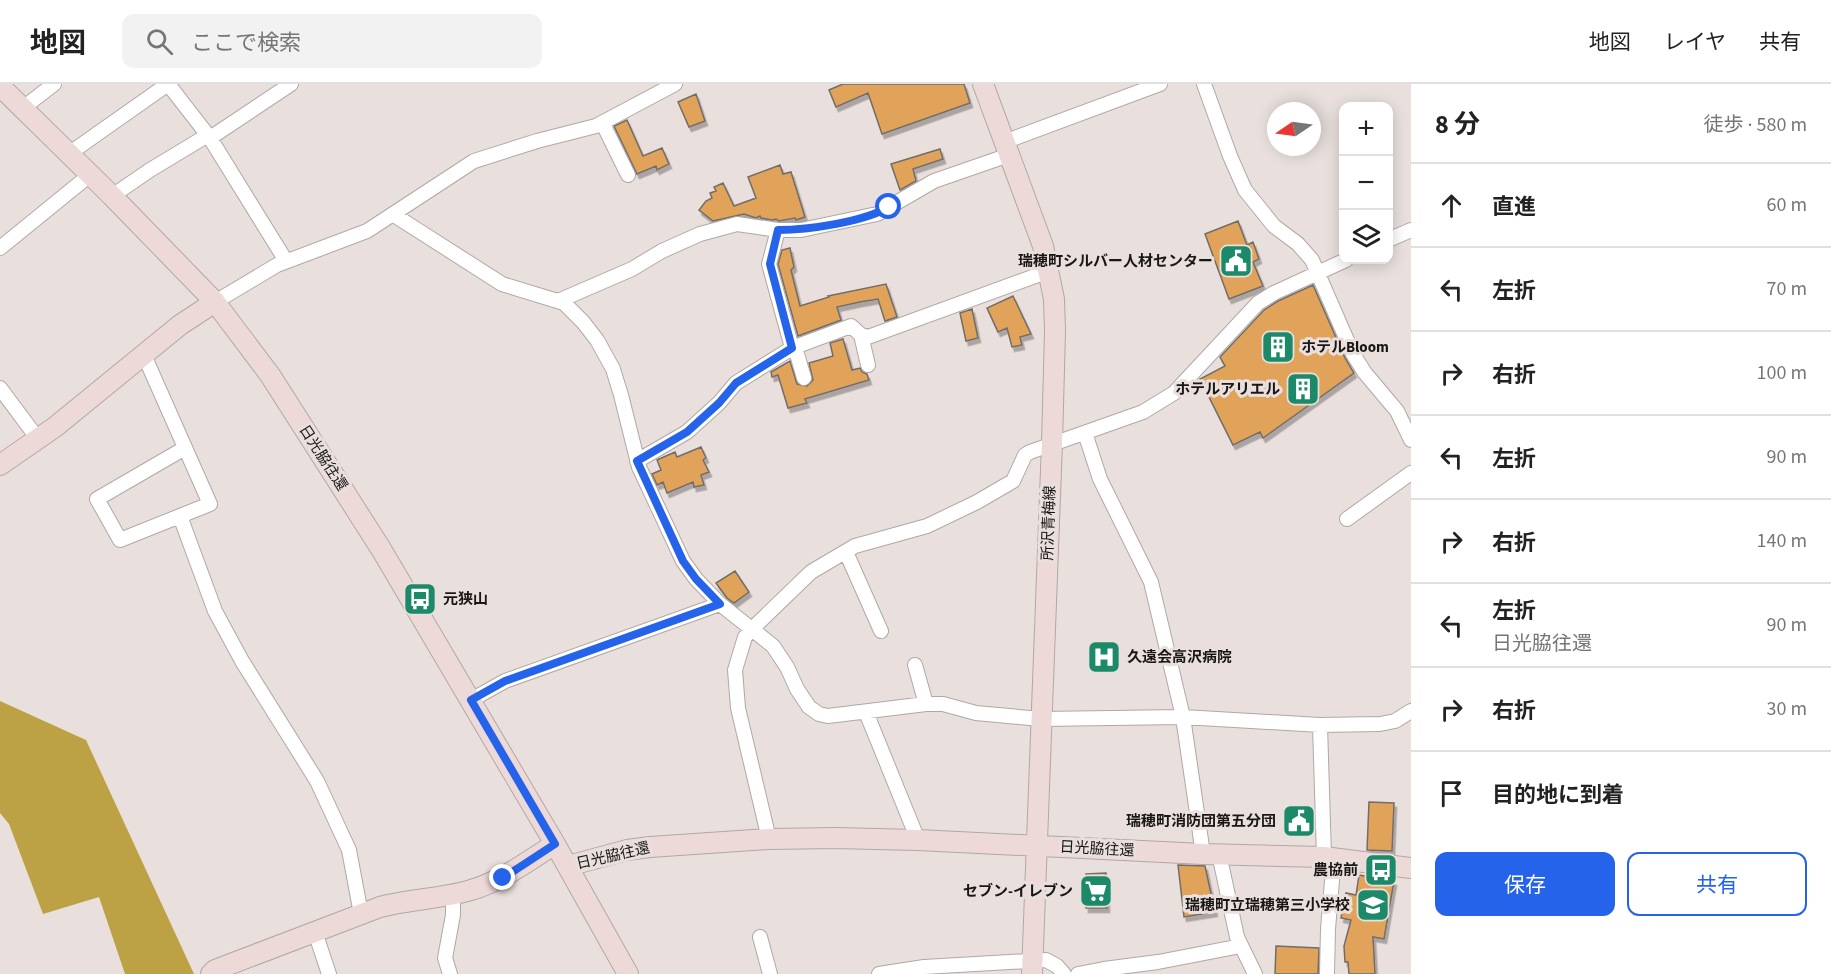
<!DOCTYPE html>
<html lang="ja">
<head>
<meta charset="utf-8">
<style>
	body { margin:0; font-family:"Source Sans 3","Noto Sans JP",sans-serif; background:#f2f2f2; color:#222 }
	.controls { position:absolute; right:18px; top:18px; display:grid; overflow:hidden; border-radius:12px; box-shadow:0 3px 15px #0003 }
	.controls button { width:54px; height:54px; display:grid; place-items:center; padding:0; border:0; border-bottom:2px solid #e0e0e0; background:#fff; color:#222; font:30px sans-serif }
	.compass { position:absolute; left:1267px; top:18px; width:54px; height:54px; border-radius:50%; background:#fff; box-shadow:0 3px 15px #0003; rotate:257deg }
	.stop { position:absolute; width:18px; height:18px; margin:-14px; border:4px solid #2563eb; border-radius:50%; background:#fff }
	.stop.end { background:#2563eb; border-color:#fff; box-shadow:0 2px 6px #0008 }
	.list { margin:0; padding:0; list-style:none }
	h2 { display:flex; justify-content:space-between; align-items:center; height:78px; margin:0; padding:0 24px; font-size:26px }
	h2 small { font-size:20px; font-weight:400; color:#767676 }
	.list li { display:grid; grid-template-columns:39px 1fr auto; gap:18px; align-items:center; box-sizing:border-box; height:84px; padding:0 24px; border-top:2px solid #e0e0e0 }
	.list b { display:block; font-size:22px; white-space:nowrap }
	.list p { margin:0; font-size:20px; white-space:nowrap; color:#767676 }
	.list em { font-size:20px; font-style:normal; color:#767676 }
	.actions { display:flex; gap:12px; padding:18px 24px }
	.actions a { flex:1; padding:14px 0; border:2px solid #2563eb; border-radius:12px; text-align:center; font-size:21px; color:#2563eb }
	.actions .main { background:#2563eb; color:#fff }
	.icon { flex:none; width:33px; height:33px; fill:none; stroke:currentColor; stroke-width:2; stroke-linecap:round; stroke-linejoin:round }
	.map { position:relative; flex:none; width:1411px; height:890px; overflow:hidden }
	header { display:flex; align-items:center; gap:36px; box-sizing:border-box; height:84px; padding:0 30px; background:#fff; border-bottom:2px solid #e0e0e0 }
	header strong { font-size:28px }
	nav { display:flex; gap:33px; margin-inline-start:auto; font-size:21px }
	.search { width:420px; height:54px; background:#f2f2f2; display:flex; align-items:center; gap:15px; box-sizing:border-box; padding:0 21px; border-radius:12px; color:#767676; font-size:22px }
	main { display:flex }
	aside { flex:1; background:#fff }
	.map>svg:first-child { display:block }
	.forest { fill:#bca245 }
	.building { fill:#e1a35a; stroke:#726d67; stroke-width:1.5; filter:url(#shadow) }
	.lines { fill:none; stroke-linecap:round; stroke-linejoin:round }
	.street-casing { stroke:#b0a8a4; stroke-width:16 }
	.secondary-casing { stroke:#b0a8a4; stroke-width:22 }
	.street { stroke:#fff; stroke-width:14 }
	.secondary { stroke:#eed9d9; stroke-width:20 }
	.route { stroke:#2563eb; stroke-width:8 }
	.labels { text-anchor:middle; dominant-baseline:central; stroke-width:6; stroke-linejoin:round; paint-order:stroke }
	.poi-label { font-size:15px; font-weight:bold; fill:#191614; stroke:#e9e0dd; text-anchor:end }
	.street-label { font-size:15px; fill:#191614; stroke:#e9e0dd }
</style>
</head>
<body>
<header>
<strong>地図</strong>
<div class="search"><svg class="icon" aria-label="search" viewBox="0 0 24 24"><circle cx="10" cy="10" r="6"/><path d="M15 15l6 6"/></svg>ここで検索</div>
<nav><a>地図</a><a>レイヤ</a><a>共有</a></nav>
</header>
<main>
<div class="map">
<svg width="1411" height="890" viewBox="0 0 1411 890">
	<defs>
		<filter id="shadow"><feDropShadow dx="2.5" dy="4.5" stdDeviation="0" flood-color="#0004"/></filter>
	</defs>
	<rect width="100%" height="100%" fill="#e9e0dd"/>
	<path class="forest" d="M0,617L86,656L194,890H125L99,813L43,830L9,740L0,729Z"/>
	<path class="building" d="M843,0H964L970,19L882,50L868,9L836,23L829,6Z
		M696,10L705,37L689,43L678,18Z
		M627,36L643,72L662,64L669,80L657,86L656,82L637,90L614,42Z
		M940,65L943,75L913,85L916,97L900,106L891,80Z
		M780,81L783,90L791,88L805,133L796,136L795,134L779,137L776,135L772,136L761,134L760,132L756,134L744,130L713,137L699,126L706,117L712,114L710,109L716,107L714,103L723,99L734,122L756,114L748,93Z
		M1238,137L1247,161L1253,158L1259,175L1253,178L1263,202L1229,215L1205,150Z
		M790,164L794,183L791,186L800,222L829,213L828,212L886,200L897,233L885,237L878,215L860,218L837,223L841,236L798,252L778,180L782,166Z
		M1313,201L1345,274L1354,289L1263,354L1260,348L1233,361L1200,295L1225,282L1220,273L1264,226L1278,217Z
		M1013,212L1031,250L1020,253L1022,261L1012,263L1007,244L998,248L987,224Z
		M972,225L978,254L966,257L960,229Z
		M843,255L852,286L860,284L862,288L867,290L869,296L805,315L807,319L788,324L778,291L772,293L771,288L790,277L797,300L807,302L813,296L809,279L833,272L830,259Z
		M701,363L706,374L703,376L709,388L701,391L704,401L694,403L693,398L667,409L663,398L657,401L652,390L661,386L657,376L675,368L677,373Z
		M735,487L749,508L734,519L727,514L716,499Z
		M1369,718L1394,719L1392,767L1367,766Z
		M1289,728H1308V746H1290Z
		M1178,781L1205,782L1215,828L1184,833Z
		M1106,789L1107,824H1086V790Z
		M1359,791L1394,797L1384,855L1373,853L1375,890H1349L1348,878H1345L1344,862L1351,836L1341,834L1346,809L1356,811Z
		M1276,862L1319,864L1318,890H1275Z"/>
	<g class="lines">
		<g class="street-casing">
			<path id="street" d="M1204,0L1230,72L1245,106L1274,142L1298,160L1312,176L1353,270L1365,289L1397,327L1411,356
				M23,24L54,0
				M603,40L628,91
				M210,54L291,0
				M1004,58L1160,0
				M70,69L168,0L210,54L286,177
				M112,112L150,86L208,51
				M394,131L502,200L564,219L583,238L597,256L613,285L621,311L639,383L683,477L696,495L720,520L773,562L787,583L797,605L809,623L819,630L828,632L926,620H943L976,629L1041,635L1183,633L1320,641L1380,640L1395,637L1411,627
				M778,146L769,180L792,264
				M1388,156L1411,146
				M0,164L91,90
				M558,217L632,185L662,167L700,150L737,140L778,146H801L877,130L934,97L1009,71
				M215,218L277,181L367,147L474,77L537,57L596,42L675,0
				M861,251L868,281
				M795,263L804,294
				M144,271L210,420L120,456L97,415L185,364
				M0,304L38,355
				M1085,349L1100,395L1151,498L1183,633L1203,770
				M637,377L687,348L719,319L736,299L792,264L851,242L861,251L868,253L1049,187
				M180,432L215,527L242,577L317,697L349,766L361,830
				M1347,435L1411,389
				M846,468L881,547
				M915,581L926,620
				M471,616L505,597L720,520
				M866,628L918,756
				M1320,641L1324,773
				M769,755L738,624L735,586L745,553L752,545L811,488L855,462L927,442L977,418L1013,397L1025,371L1030,368L1143,328L1174,309L1258,219L1274,209L1346,176
				M1219,770L1237,853L1255,890
				M315,848L329,890
				M760,853L770,890
				M1104,885L1158,878L1241,862
				M450,890L445,874L453,831V810
				M879,890L924,883L1046,876L1057,882L1064,890
				M1078,890L1104,885L1105,890
				M1327,890L1328,845L1334,773"/>
		</g>
		<g class="secondary-casing">
			<path id="secondary" d="M983,0L1043,162L1054,215L1055,247L1052,359L1032,890
				M0,2L112,112L215,218L270,291L381,465L555,760L628,890
				M0,381L55,343L180,241L215,218
				M568,782L627,766L650,763L769,755L835,754L918,756L1203,770L1324,773L1411,784
				M211,890L215,886L380,823C410,815 441,815 471,806C502,797 528,777 555,760"/>
		</g>
		<use href="#street" class="street"/>
		<use href="#secondary" class="secondary"/>
	</g>
	<g class="lines">
		<path class="route" d="M503,794L555,760L471,616L505,597L720,520L696,495L683,477L637,377L687,348L719,319L736,299L792,264L770,180L778,146C808,146 863,138 889,123"/>
	</g>
	<defs>
		<g id="civic-square" transform="scale(1.725)"><rect x="-9" y="-9" width="18" height="18" rx="4" fill="#1c8a69" stroke="#e9e0dd"/><path d="M-.6-6.5H3V-4.5H.6V-3L4-1V1h2V6H-6V1h2V-1L-.6-3ZM-1.2 2.5V6h2.4V2.5Z" fill="#fff"/></g>
		<g id="building-square" transform="scale(1.725)"><rect x="-9" y="-9" width="18" height="18" rx="4" fill="#1c8a69" stroke="#e9e0dd"/><path d="M-4-6H4V6H1V3H-1V6H-4ZM-2.5-4.3h1.7v1.8h-1.7ZM.8-4.3h1.7v1.8H.8ZM-2.5-1h1.7V.8h-1.7ZM.8-1h1.7V.8H.8Z" fill="#fff"/></g>
		<g id="bus-square" transform="scale(1.725)"><rect x="-9" y="-9" width="18" height="18" rx="4" fill="#1c8a69" stroke="#e9e0dd"/><path d="M-5-6H5V4H4V6H2V4H-2V6H-4V4H-5ZM-3.5-4V0h7V-4ZM-3.5 1.2v1.5H-2V1.2ZM2 1.2v1.5H3.5V1.2Z" fill="#fff"/></g>
		<g id="hospital-square" transform="scale(1.725)"><rect x="-9" y="-9" width="18" height="18" rx="4" fill="#1c8a69" stroke="#e9e0dd"/><path d="M-5-5h3v3.5h4V-5h3V5h-3V1.5h-4V5h-3Z" fill="#fff"/></g>
		<g id="supermarket-square" transform="scale(1.725)"><rect x="-9" y="-9" width="18" height="18" rx="4" fill="#1c8a69" stroke="#e9e0dd"/><path d="M-6-5.5h2.5l.6 2H6L4.5 2H-2.5L-4.4-4H-6ZM-1.5 3.2a1.3 1.3 0 1 0 .1 0ZM3 3.2a1.3 1.3 0 1 0 .1 0Z" fill="#fff"/></g>
		<g id="school-square" transform="scale(1.725)"><rect x="-9" y="-9" width="18" height="18" rx="4" fill="#1c8a69" stroke="#e9e0dd"/><path d="M0-5L7-2L0 1L-7-2ZM-4 1L0 2.5L4 1V4Q0 6-4 4Z" fill="#fff"/></g>
	</defs>
	<g fill-rule="evenodd">
		<use href="#civic-square" x="1236" y="177"/>
		<use href="#building-square" x="1278" y="263"/>
		<use href="#building-square" x="1303" y="305"/>
		<use href="#bus-square" x="420" y="515"/>
		<use href="#hospital-square" x="1104" y="573"/>
		<use href="#civic-square" x="1299" y="737"/>
		<use href="#bus-square" x="1381" y="786"/>
		<use href="#supermarket-square" x="1096" y="807"/>
		<use href="#school-square" x="1373" y="821"/>
	</g>
	<g class="labels">
		<g class="poi-label">
			<text x="1213" y="177">瑞穂町シルバー人材センター</text>
			<text x="1301" y="263" text-anchor="start">ホテルBloom</text>
			<text x="1280" y="305">ホテルアリエル</text>
			<text x="443" y="515" text-anchor="start">元狭山</text>
			<text x="1127" y="573" text-anchor="start">久遠会高沢病院</text>
			<text x="1276" y="737">瑞穂町消防団第五分団</text>
			<text x="1358" y="786">農協前</text>
			<text x="1073" y="807">セブン-イレブン</text>
			<text x="1350" y="821">瑞穂町立瑞穂第三小学校</text>
		</g>
		<g class="street-label">
			<text transform="translate(323 374) rotate(57)">日光脇往還</text>
			<text transform="translate(1049 439) rotate(-88)">所沢青梅線</text>
			<text transform="translate(1097 765) rotate(3)">日光脇往還</text>
			<text transform="translate(613 772) rotate(-13)">日光脇往還</text>
		</g>
	</g>
</svg>
<div class="controls">
<button>+</button>
<button>−</button>
<button><svg class="icon" aria-label="layers" viewBox="0 0 24 24"><path d="M12 4l9 5-9 5-9-5zM3 14l9 5 9-5"/></svg></button>
</div>
<svg class="compass" viewBox="-18 -18 36 36"><path d="M0-13l5 13h-10z" fill="#e53935"/><path d="M0 13l5-13h-10z" fill="#767676"/></svg>
<div class="stop" style="left:889px;top:123px"></div>
<div class="stop end" style="left:503px;top:794px"></div>
</div>
<aside>
<h2>8 分<small>徒歩 · 580 m</small></h2>
<ul class="list">
<li><svg class="icon" aria-label="ahead" viewBox="0 0 24 24"><path d="M12 20V5M6 11l6-6 6 6"/></svg><div><b>直進</b></div><em>60 m</em></li>
<li><svg class="icon" aria-label="left" viewBox="0 0 24 24"><path d="M17 20v-9H6M10 6l-5 5 5 5"/></svg><div><b>左折</b></div><em>70 m</em></li>
<li><svg class="icon" aria-label="right" viewBox="0 0 24 24"><path d="M7 20v-9h11M14 6l5 5-5 5"/></svg><div><b>右折</b></div><em>100 m</em></li>
<li><svg class="icon" aria-label="left" viewBox="0 0 24 24"><path d="M17 20v-9H6M10 6l-5 5 5 5"/></svg><div><b>左折</b></div><em>90 m</em></li>
<li><svg class="icon" aria-label="right" viewBox="0 0 24 24"><path d="M7 20v-9h11M14 6l5 5-5 5"/></svg><div><b>右折</b></div><em>140 m</em></li>
<li><svg class="icon" aria-label="left" viewBox="0 0 24 24"><path d="M17 20v-9H6M10 6l-5 5 5 5"/></svg><div><b>左折</b><p>日光脇往還</p></div><em>90 m</em></li>
<li><svg class="icon" aria-label="right" viewBox="0 0 24 24"><path d="M7 20v-9h11M14 6l5 5-5 5"/></svg><div><b>右折</b></div><em>30 m</em></li>
<li><svg class="icon" aria-label="arrive" viewBox="0 0 24 24"><path d="M6 21V4h12l-3 4 3 4H6"/></svg><div><b>目的地に到着</b></div></li>
</ul>
<div class="actions"><a class="main">保存</a><a>共有</a></div>
</aside>
</main>
</body>
</html>
